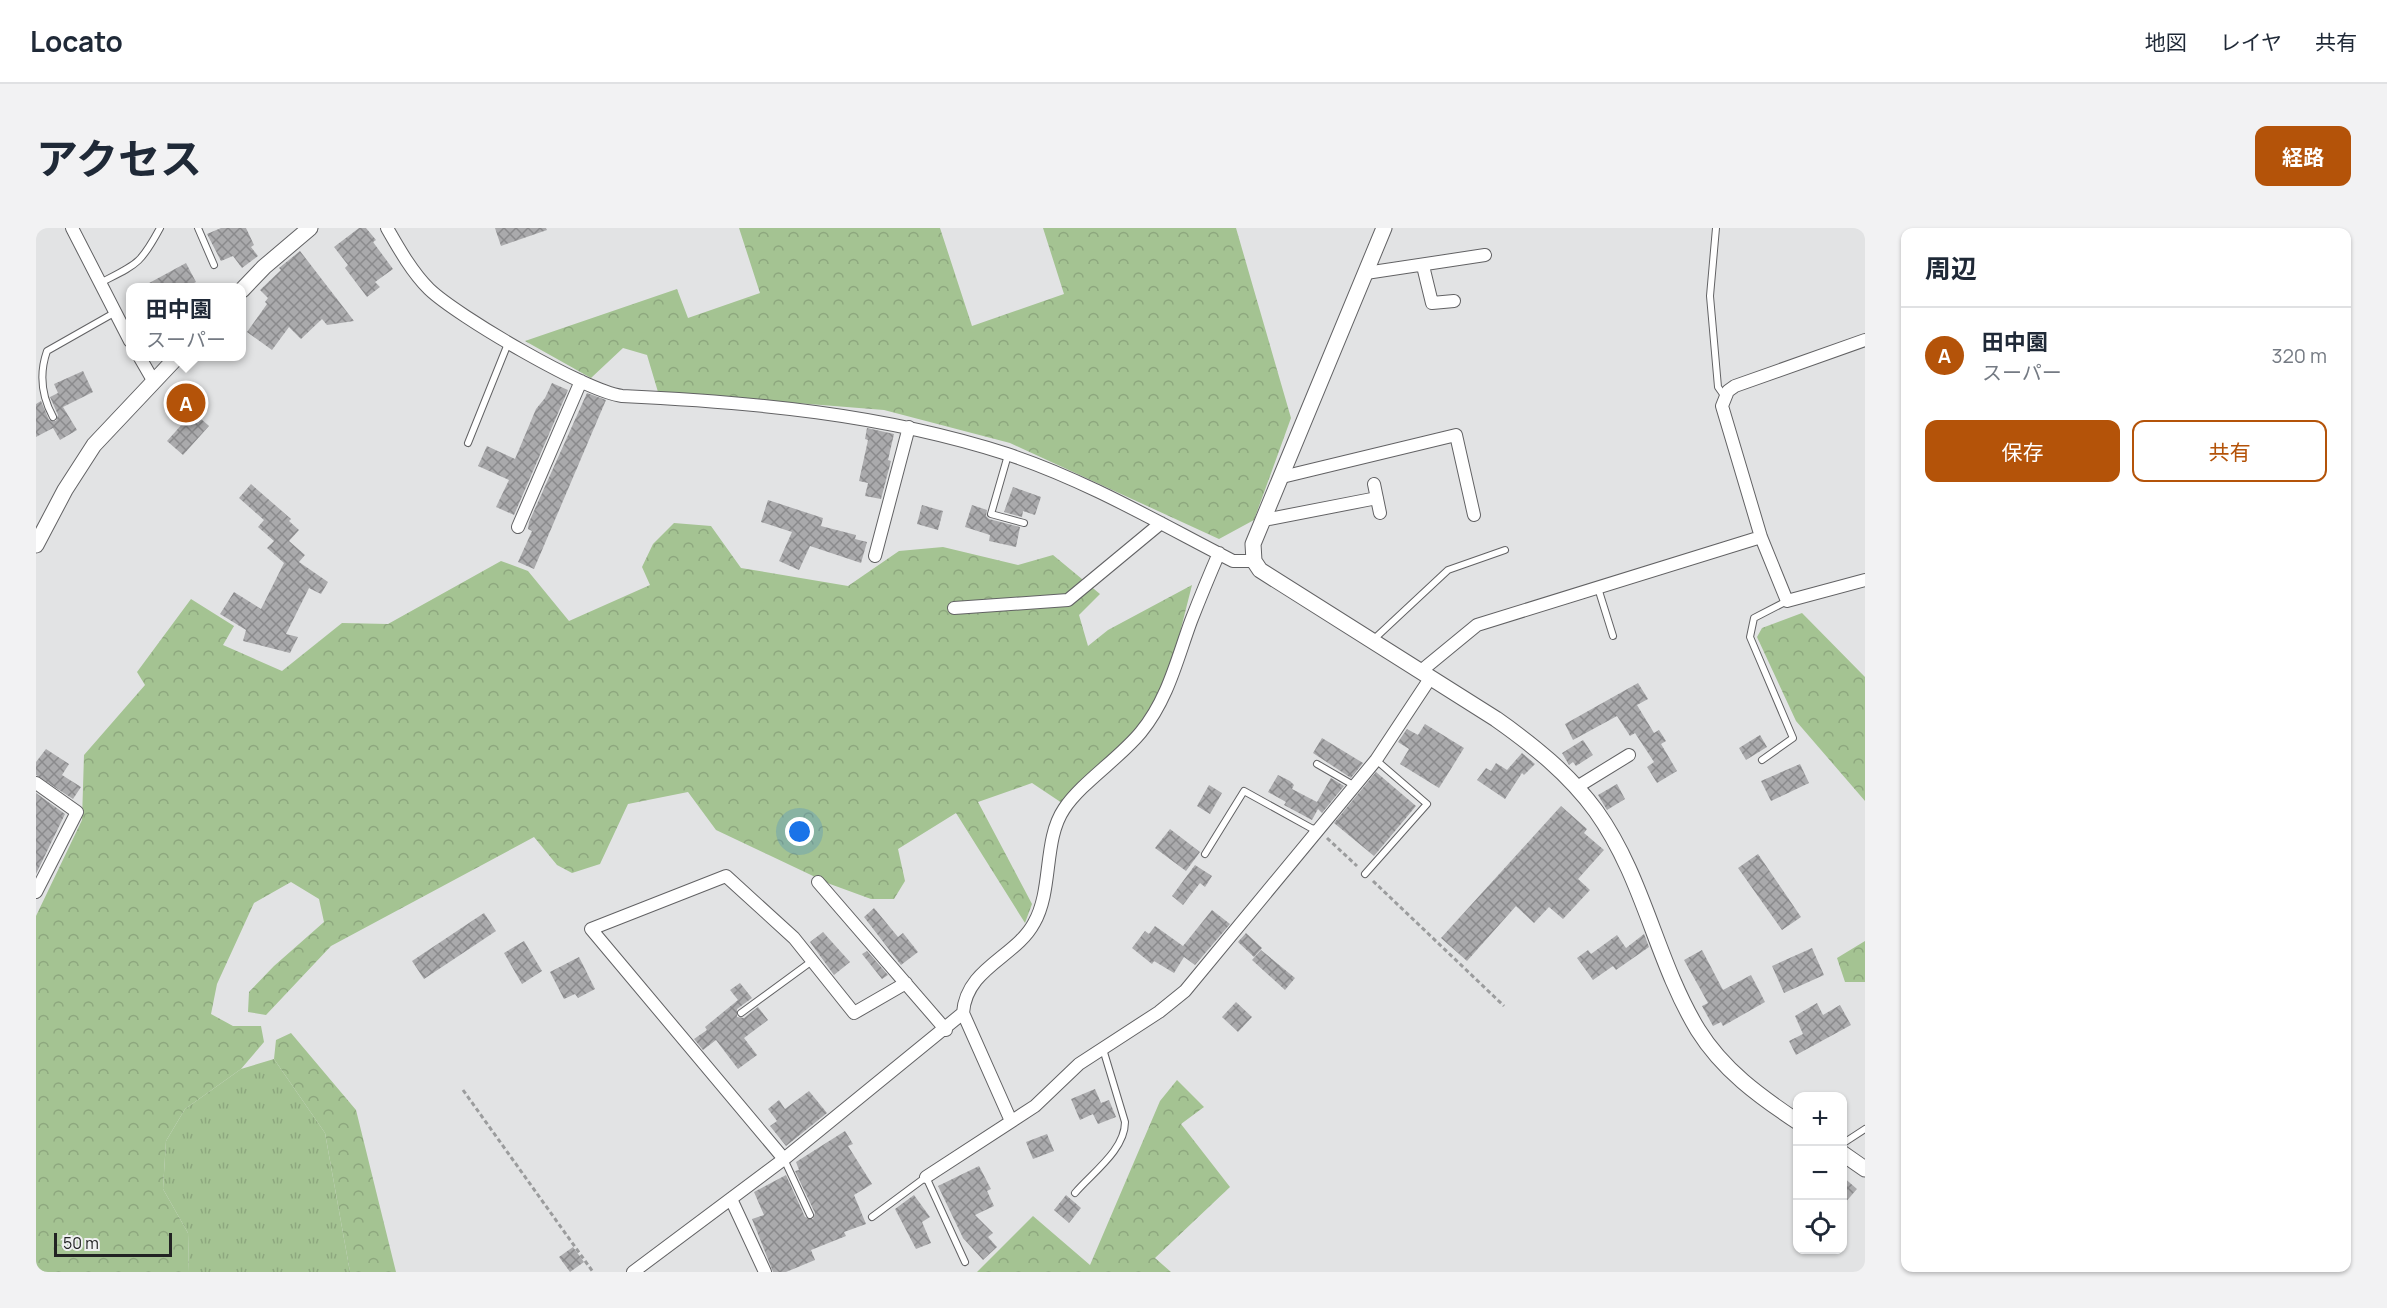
<!DOCTYPE html>
<html lang="ja">
<head>
<meta charset="utf-8">
<style>
	body { margin:0; font-family:Manrope,"Noto Sans JP",sans-serif; background:#f2f2f3; color:#1f2937 }
	.controls { position:absolute; right:18px; bottom:18px; display:grid; overflow:hidden; border-radius:12px; box-shadow:0 2px 4px #0004 }
	.controls button { width:54px; height:54px; display:grid; place-items:center; padding:0; border:0; border-bottom:2px solid #e0e1e3; background:#fff; color:#1f2937; font:30px sans-serif }
	.scale { position:absolute; left:18px; bottom:15px; width:118px; box-sizing:border-box; padding-left:6px; border:3px solid #222323; border-top:0; font-size:16px; line-height:21px; white-space:nowrap; color:#222323; -webkit-text-stroke:4px #eff0f1; paint-order:stroke }
	.you { position:absolute; left:764px; top:604px; width:21px; height:21px; margin:-15px; border:4px solid #fff; border-radius:50%; background:#1a73e8; box-shadow:0 0 0 9px #1a73e833 }
	.badge { display:grid; place-items:center; width:39px; height:39px; border-radius:50%; background:#b45309; color:#fff; font-size:20px; font-weight:700 }
	.pin { position:absolute; translate:-50% -50%; border:3px solid #fff; box-shadow:0 2px 6px #0006 }
	.popup { position:absolute; left:90px; top:55px; width:120px; height:78px; box-sizing:border-box; display:grid; place-content:center; border-radius:12px; background:#fff; filter:drop-shadow(0 2px 4px #0005); font-size:20px; white-space:nowrap; color:#747a83 }
	.popup b { font-size:22px; color:#1f2937 }
	.popup::after { content:''; position:absolute; left:50%; top:100%; margin-left:-12px; border:12px solid transparent; border-top-color:#fff }
	.list { margin:0; padding:0; list-style:none }
	h2 { display:flex; justify-content:space-between; align-items:center; height:78px; margin:0; padding:0 24px; font-size:26px }
	h2 small { font-size:20px; font-weight:400; color:#747a83 }
	.list li { display:grid; grid-template-columns:39px 1fr auto; gap:18px; align-items:center; box-sizing:border-box; height:96px; padding:0 24px; border-top:2px solid #e0e1e3 }
	.list b { display:block; font-size:22px; white-space:nowrap }
	.list p { margin:0; font-size:20px; white-space:nowrap; color:#747a83 }
	.list em { font-size:20px; font-style:normal; color:#747a83 }
	.actions { display:flex; gap:12px; padding:18px 24px }
	.actions a { flex:1; padding:14px 0; border:2px solid #b45309; border-radius:12px; text-align:center; font-size:21px; color:#b45309 }
	.actions .main { background:#b45309; color:#fff }
	.icon { flex:none; width:33px; height:33px; fill:none; stroke:currentColor; stroke-width:2; stroke-linecap:round; stroke-linejoin:round }
	.map { position:relative; flex:none; width:1829px; height:1044px; overflow:hidden; border-radius:12px }
	header { display:flex; align-items:center; gap:36px; box-sizing:border-box; height:84px; padding:0 30px; background:#fff; border-bottom:2px solid #e0e1e3 }
	header strong { font-size:28px }
	nav { display:flex; gap:33px; margin-inline-start:auto; font-size:21px }
	.intro { display:flex; align-items:center; justify-content:space-between; box-sizing:border-box; height:144px; padding:0 36px }
	h1 { margin:0; font-size:42px }
	.button { padding:15px 27px; border-radius:12px; background:#b45309; color:#fff; font-size:21px; font-weight:700 }
	main { display:flex; gap:36px; padding:0 36px }
	aside { flex:1; background:#fff; border-radius:12px; box-shadow:0 2px 4px #0004 }
	.map>svg:first-child { display:block }
	.grass { fill:url(#grass-tufts) }
	.forest { fill:url(#forest-crowns) }
	.building { fill:url(#building-cross-hatch) }
	.lines { fill:none; stroke-linecap:round; stroke-linejoin:round }
	.service-casing { stroke:#626264; stroke-width:8 }
	.minor-casing { stroke:#626264; stroke-width:14 }
	.tertiary-casing { stroke:#626264; stroke-width:17 }
	.path { stroke:#9b9c9d; stroke-width:3; stroke-dasharray:4.5 3; stroke-linecap:butt }
	.service { stroke:#fff; stroke-width:6 }
	.minor { stroke:#fff; stroke-width:12 }
	.tertiary { stroke:#fff; stroke-width:15 }
</style>
</head>
<body>
<header>
<strong>Locato</strong>
<nav><a>地図</a><a>レイヤ</a><a>共有</a></nav>
</header>
<div class="intro"><h1>アクセス</h1><a class="button">経路</a></div>
<main>
<div class="map">
<svg width="1829" height="1044" viewBox="0 0 1829 1044">
	<defs>
		<pattern id="grass-tufts" width="24" height="20" patternUnits="userSpaceOnUse" patternTransform="scale(1.5)"><rect width="24" height="20" fill="#a4c392"/><path d="M3 7l-1-3M5 7V3M7 7l1-3M15 17l-1-3M17 17v-4M19 17l1-3" fill="none" stroke="#8da77e"/></pattern>
		<pattern id="forest-crowns" width="20" height="18" patternUnits="userSpaceOnUse" patternTransform="scale(1.5)"><rect width="20" height="18" fill="#a4c392"/><path d="M2 6a3 3 0 1 1 6 0M12 15a3 3 0 1 1 6 0" fill="none" stroke="#8da77e"/></pattern>
		<pattern id="building-cross-hatch" width="8" height="8" patternUnits="userSpaceOnUse" patternTransform="scale(1.5)"><rect width="8" height="8" fill="#aaaaac"/><path d="M0 0l8 8M0 8l8-8" fill="none" stroke="#8a8a8c"/></pattern>
	</defs>
	<rect width="100%" height="100%" fill="#e2e3e4"/>
	<path class="grass" d="M238,831L289,905L314,1044H153L152,1005L127,961L130,913L149,881L205,841Z"/>
	<path class="forest" d="M703,0H904L936,98L1028,66L1007,0H1200L1255,190L1218,292L1183,311L974,215L848,182L622,164L611,127L587,120L555,150L489,113L641,61L652,90L724,65Z
		M638,295L675,298L705,340L812,358L863,323L907,319L982,337L1017,327L1064,366L1043,387L1052,418L1072,402L1156,357L1133,448L1104,502L1029,577L996,555L942,574L996,676L989,695L920,585L862,621L869,653L858,671H835L794,656L680,602L652,564L592,576L564,636L536,645L521,637L498,609L295,718L230,787L212,784L213,764L238,738L288,694L283,671L255,654L218,675L181,756L175,786L197,798H225L228,814L205,841L149,881L130,913L127,961L152,1005L153,1044H0V688L46,592L48,527L109,457L101,444L155,371L198,398L187,417L246,443L306,395L352,396L465,333L492,343L533,393L614,357L606,339L617,316Z
		M1766,385L1829,449V573L1760,493L1721,409L1726,400Z
		M1829,713V754H1809L1801,730Z
		M255,805L320,882L360,1044H314L289,905L238,831L240,812Z
		M1141,852L1168,879L1145,896L1194,959L1119,1030L1135,1044H941L997,988L1054,1037L1124,873Z"/>
	<path class="building" d="M185,0H210L218,17L215,19L222,28L206,40L197,28L185,33L171,6Z
		M323,0H330L340,12L337,14L357,41L339,54L344,59L331,69L309,40L312,37L298,19Z
		M459,0H510L511,2L465,18Z
		M264,23L318,93L291,97L286,91L265,111L253,99L236,122L211,104L231,76L229,74L232,70L224,62L245,42L243,40Z
		M150,35L160,54L156,56L159,60H104Z
		M47,143L57,164L27,179L41,202L24,212L17,200L0,209V176L5,173L13,192L20,193L22,187L14,169L22,165L18,156Z
		M516,155L532,162L478,287L460,279L473,252L442,238L451,218L479,231L500,181L509,170Z
		M551,165L570,172L498,341L482,334L496,303L492,301L493,294Z
		M157,184L173,198L147,227L131,213Z
		M831,200L858,206L852,232L855,233L845,271L829,268L832,255L823,253L832,212L829,211Z
		M215,256L255,291L253,293L263,302L253,313L269,327L263,334L292,354L285,366L273,360L250,406L262,409L254,425L207,413L210,402L184,386L198,364L225,381L248,335L231,320L238,313L222,299L228,292L203,270Z
		M977,259L1005,269L999,287L987,283L986,289L968,284Z
		M732,272L787,290L785,298L820,307L819,311L831,314L825,335L774,318L763,342L743,333L756,304L725,294Z
		M886,277L907,283L902,302L881,296Z
		M936,277L951,282L950,288L953,291L984,299L980,319L953,313L954,307L929,299Z
		M1602,455L1612,471L1601,477L1618,505L1623,502L1630,513L1625,516L1641,543L1621,555L1611,539L1618,534L1599,505L1594,508L1581,488L1537,512L1529,496Z
		M1389,496L1428,520L1403,560L1364,536L1373,521L1362,514L1371,501L1382,507Z
		M1724,507L1731,519L1710,532L1703,520Z
		M1286,510L1327,535L1315,550L1277,525Z
		M1547,512L1557,527L1540,538L1537,534L1533,537L1526,525Z
		M10,521L33,536L26,547L45,559L37,571L0,547V534Z
		M1486,525L1499,536L1488,547L1486,545L1469,571L1441,552L1450,540L1455,543L1460,535L1471,542Z
		M1764,536L1773,555L1735,573L1725,553Z
		M1340,544L1380,578L1338,628L1298,595Z
		M1242,547L1254,553L1258,557L1256,561L1281,574L1295,550L1308,558L1286,585L1282,581L1276,592L1248,577L1250,574L1232,564Z
		M1581,556L1589,571L1571,582L1562,567Z
		M1173,557L1186,565L1174,586L1161,578Z
		M0,565L29,586L0,646Z
		M1525,578L1551,601L1548,605L1568,622L1542,651L1554,662L1527,691L1513,679L1498,695L1480,678L1431,733L1405,710Z
		M1134,601L1164,624L1150,643L1119,620Z
		M1722,626L1765,689L1746,702L1702,640Z
		M1159,637L1176,648L1169,659L1164,655L1147,677L1136,668Z
		M838,680L862,709L867,705L882,724L865,737L828,689Z
		M1176,682L1194,696L1159,737L1148,729L1138,745L1118,733L1116,736L1096,720L1109,703L1113,706L1119,698L1147,718Z
		M448,685L460,703L388,751L376,733Z
		M787,704L814,734L798,747L774,714Z
		M1210,705L1226,720L1218,729L1202,714Z
		M1608,706L1613,719L1580,742L1577,738L1557,752L1541,730L1552,722L1555,726L1581,707L1590,720Z
		M488,713L506,743L486,756L468,725Z
		M1776,720L1788,747L1748,765L1736,738Z
		M1225,722L1259,750L1249,762L1216,732Z
		M1666,722L1687,762L1715,747L1729,774L1687,798L1685,794L1677,798L1666,778L1672,775L1648,732Z
		M831,723L852,747L846,751L826,726Z
		M543,729L559,761L542,770L539,766L528,771L514,744Z
		M704,755L716,770L701,781V789L708,790L722,779L732,792L708,810L721,827L702,841L680,812L667,822L658,811L671,802L669,799L702,772L694,762Z
		M1200,774L1216,789L1202,804L1186,789Z
		M1781,775L1787,787L1804,777L1815,797L1760,827L1753,813L1767,806L1759,788Z
		M1059,861L1065,875L1073,872L1080,889L1062,896L1057,886L1044,892L1035,871Z
		M773,863L791,885L750,918L734,898L741,893L732,881L743,872L749,881Z
		M809,903L817,916L812,918L836,956L818,967L830,996L808,1004L810,1008L775,1022L779,1032L750,1044H737L716,991L728,987L718,964L750,947L769,989L777,991L779,985L759,943L763,942L760,934Z
		M1011,906L1018,923L997,931L990,914Z
		M943,938L955,961L951,963L958,978L939,987L957,1005L952,1009L961,1019L947,1032L927,1010L902,958Z
		M1806,948L1821,961L1806,978Z
		M878,967L894,989L886,994L895,1015L880,1021L859,981Z
		M1030,967L1045,980L1033,995L1018,982Z
		M537,1019L548,1034L534,1044L523,1029Z"/>
	<g class="lines">
		<g class="service-casing">
			<path id="service" d="M162,0L178,37
				M1680,0L1674,68L1682,159L1689,169
				M64,55C101,36 104,37 124,0
				M17,189C5,167 3,146 11,123L78,85
				M432,215L473,113
				M972,227L955,286L988,295
				M1562,360L1577,408
				M1337,412L1412,342L1469,322
				M1726,532L1757,510L1714,409L1718,390L1751,373
				M1281,536L1319,558
				M1169,626L1208,563L1275,600L1283,602
				M1329,646L1391,576L1340,532
				M705,785L776,733
				M1806,916L1829,901
				M748,931L774,987
				M1039,965C1056,945 1089,922 1089,894L1067,821
				M836,989L890,949L929,1034"/>
		</g>
		<g class="minor-casing">
			<path id="minor" d="M36,0L94,113
				M351,0C363,21 376,44 393,61C421,88 549,163 586,168C716,174 847,186 971,226C1050,252 1123,295 1197,333H1218
				M1387,38L1396,75L1418,73
				M1330,45L1449,27
				M1829,112L1699,158L1692,163L1686,178L1725,309L1751,373L1829,352
				M103,128L118,154
				M1246,249L1420,207L1438,287
				M1338,256L1344,285
				M1228,292L1341,270
				M482,299L545,153
				M839,328L873,199
				M918,380L1032,372L1125,295
				M1385,443L1441,397L1725,309
				M0,555L41,584L0,664
				M1541,559L1593,527
				M782,654L910,802
				M975,893L927,785C930,740 980,729 998,695C1017,662 1007,612 1028,581C1045,555 1084,530 1105,504C1132,471 1141,431 1155,393C1164,370 1173,348 1183,325
				M748,931L555,701L690,648L758,710L818,785L870,755
				M890,949L999,878L1043,836L1123,784L1149,763L1340,532L1395,449
				M695,971L729,1044
				M597,1044L748,931L927,785"/>
		</g>
		<g class="tertiary-casing">
			<path id="tertiary" d="M1348,0L1217,316L1218,333L1224,342L1460,491C1497,517 1533,546 1560,583C1608,650 1620,733 1662,802C1687,842 1723,868 1762,894
				M206,62L228,39L274,0
				M0,317L29,262L58,217L142,128
				M1806,925L1829,941"/>
		</g>
		<path class="path" d="M1291,610L1321,638
			M1337,653L1468,778
			M427,862L557,1044"/>
		<use href="#service" class="service"/>
		<use href="#minor" class="minor"/>
		<use href="#tertiary" class="tertiary"/>
	</g>
</svg>
<div class="controls">
<button>+</button>
<button>−</button>
<button><svg class="icon" aria-label="locate" viewBox="0 0 24 24"><circle cx="12" cy="12" r="6"/><path d="M12 2v4M12 18v4M2 12h4M18 12h4"/></svg></button>
</div>
<div class="scale">50 m</div>
<div class="you"></div>
<div class="pin badge" style="left:150px;top:175px">A</div>
<div class="popup"><b>田中園</b>スーパー</div>
</div>
<aside>
<h2>周辺<small></small></h2>
<ul class="list">
<li><span class="badge">A</span><div><b>田中園</b><p>スーパー</p></div><em>320 m</em></li>
</ul>
<div class="actions"><a class="main">保存</a><a>共有</a></div>
</aside>
</main>
</body>
</html>
